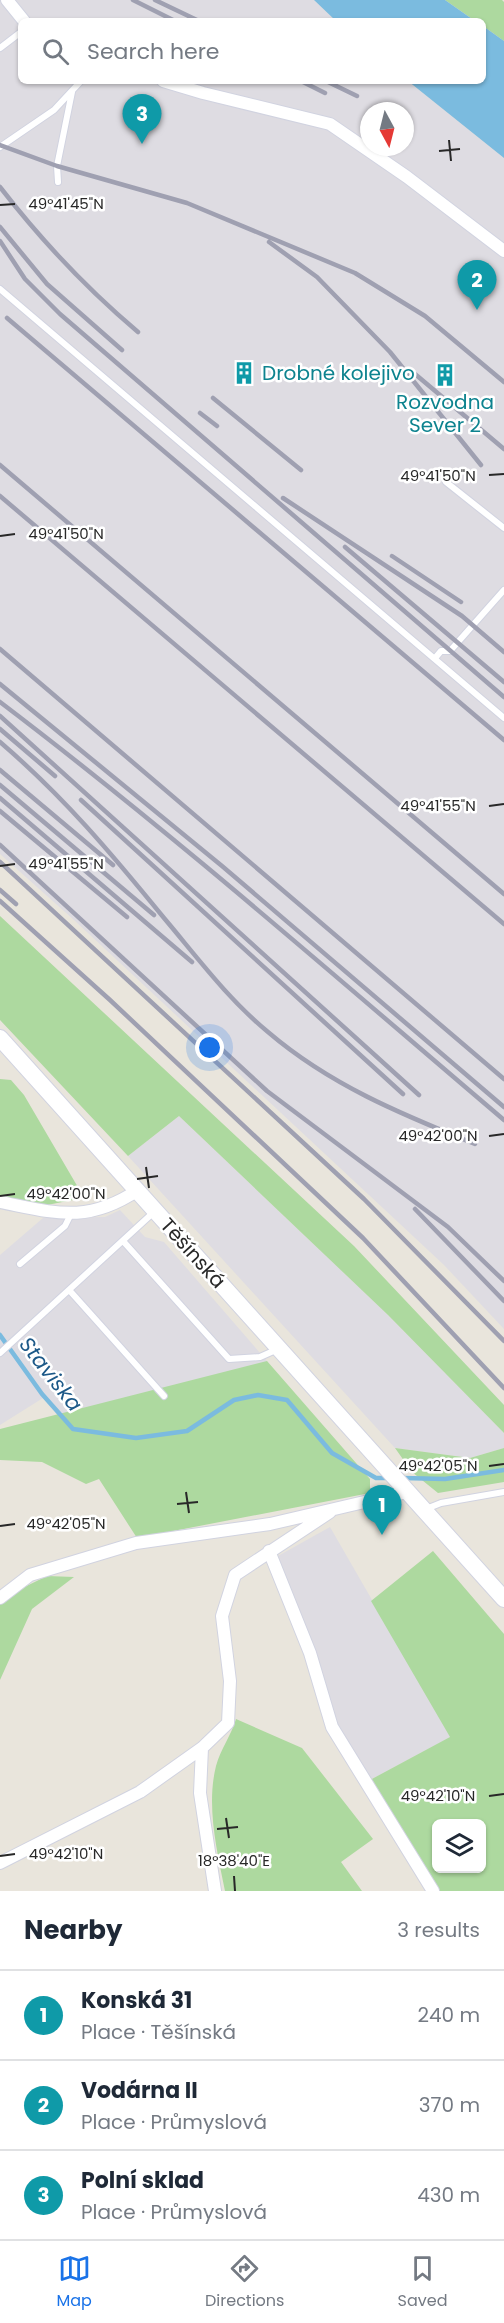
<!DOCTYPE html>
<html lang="en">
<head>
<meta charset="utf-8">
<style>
	body { margin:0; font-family:Poppins,sans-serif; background:#f2f2f3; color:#1f2937 }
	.controls { position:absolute; right:18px; bottom:18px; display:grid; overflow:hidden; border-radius:9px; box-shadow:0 2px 4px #0004 }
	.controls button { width:54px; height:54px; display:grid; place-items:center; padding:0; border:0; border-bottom:2px solid #e0e1e3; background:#fff; color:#1f2937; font:30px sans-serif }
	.compass { position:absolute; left:360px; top:102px; width:54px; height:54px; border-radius:50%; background:#fff; box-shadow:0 2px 4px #0004; rotate:173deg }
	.you { position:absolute; left:210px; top:1048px; width:21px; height:21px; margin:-15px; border:4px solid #fff; border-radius:50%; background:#1a73e8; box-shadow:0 0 0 9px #1a73e833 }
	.badge { display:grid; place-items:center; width:39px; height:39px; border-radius:50%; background:#1a73e8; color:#fff; font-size:20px; font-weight:700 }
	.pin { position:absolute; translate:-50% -50px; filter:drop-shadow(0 2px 3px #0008) }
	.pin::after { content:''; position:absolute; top:32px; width:21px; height:18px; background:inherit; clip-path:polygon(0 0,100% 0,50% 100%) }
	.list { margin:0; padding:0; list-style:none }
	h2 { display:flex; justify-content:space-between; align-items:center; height:78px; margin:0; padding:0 24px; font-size:26px }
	h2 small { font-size:20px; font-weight:400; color:#747a83 }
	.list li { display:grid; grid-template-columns:39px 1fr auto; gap:18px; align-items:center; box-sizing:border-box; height:90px; padding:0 24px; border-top:2px solid #e0e1e3 }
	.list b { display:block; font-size:22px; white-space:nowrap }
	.list p { margin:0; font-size:20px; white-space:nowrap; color:#747a83 }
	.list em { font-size:20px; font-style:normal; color:#747a83 }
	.icon { flex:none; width:33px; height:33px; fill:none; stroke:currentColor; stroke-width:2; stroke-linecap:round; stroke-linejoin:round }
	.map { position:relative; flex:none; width:504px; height:1891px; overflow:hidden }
	.search { position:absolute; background:#fff; box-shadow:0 2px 4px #0004; left:18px; right:18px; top:18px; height:66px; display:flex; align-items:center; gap:15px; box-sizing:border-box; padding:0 21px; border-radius:9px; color:#747a83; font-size:22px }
	.sheet { height:348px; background:#fff }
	nav { display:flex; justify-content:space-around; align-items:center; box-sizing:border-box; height:84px; border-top:2px solid #e0e1e3; background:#fff; font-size:16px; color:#747a83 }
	nav a { display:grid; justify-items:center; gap:3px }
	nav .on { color:#1a73e8 }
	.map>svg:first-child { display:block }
	.industrial { fill:#dedce2; fill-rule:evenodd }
	.green { fill:#add99f; fill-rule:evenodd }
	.water { fill:#7bbbdf }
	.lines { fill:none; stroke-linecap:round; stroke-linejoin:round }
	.stream { stroke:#7bbbdf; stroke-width:4.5 }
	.lane-casing { stroke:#d1d3e0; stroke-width:8 }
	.street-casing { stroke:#d1d3e0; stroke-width:14 }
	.secondary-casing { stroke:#d1d3e0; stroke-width:18 }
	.lane { stroke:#fff; stroke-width:6 }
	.street { stroke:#fff; stroke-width:12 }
	.secondary { stroke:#fff; stroke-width:16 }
	.rail { stroke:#9fa0b1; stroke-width:4.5 }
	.ticks { fill:none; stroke:#282828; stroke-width:2 }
	.labels { text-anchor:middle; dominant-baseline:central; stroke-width:5; stroke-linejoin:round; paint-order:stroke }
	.culture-label { font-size:20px; fill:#0d838f; stroke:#fff; text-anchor:start }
	.street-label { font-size:20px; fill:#282828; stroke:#fff }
	.water-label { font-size:21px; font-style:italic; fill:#1d5988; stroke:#fff }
	.ticks-label { font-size:15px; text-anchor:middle; fill:#282828; stroke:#fff; stroke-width:5; stroke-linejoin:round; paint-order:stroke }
</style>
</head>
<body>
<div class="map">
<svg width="504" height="1891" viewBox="0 0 504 1891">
	<rect width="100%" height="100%" fill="#e9e5dc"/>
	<path class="industrial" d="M0,0H314L336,21H21V81H408L504,158V1329L444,1265L74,920L0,854ZM369,111H405V147H369Z
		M179,1116L388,1315L504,1433V1448L470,1458L395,1448L128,1156Z
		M120,1210L145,1237L164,1242L267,1361L187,1428L77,1427L43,1398L0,1425V1255L43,1218L105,1217Z
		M330,1527L451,1737L370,1780L335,1723L278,1556Z"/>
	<path class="green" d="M445,0H502L504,2V41L483,26V21H475Z
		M0,916L354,1246L504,1405V1433L388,1315L179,1116L128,1156L0,1020Z
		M0,1079L11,1080L24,1095L79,1189L81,1195L78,1199L47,1205L0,1196Z
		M267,1361L370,1479V1493L137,1538L99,1479L86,1484L42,1462L0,1460V1429Z
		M395,1448L470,1458L504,1448V1482L438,1493L412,1472Z
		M433,1551L504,1634V1891H439L370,1780L450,1737L371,1601ZM436,1824H482V1868H436Z
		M47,1576L74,1577L32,1609L0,1680V1599Z
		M236,1719L302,1748L373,1839L341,1862L362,1891H225C217,1851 206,1806 216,1766C221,1748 231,1736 236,1719Z"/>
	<path class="water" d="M314,0H445L475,21H336Z
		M483,26L504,41V158L408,81H483Z"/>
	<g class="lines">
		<path class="stream" d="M0,1335L42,1394L73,1429L136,1438L187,1431L234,1400L258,1395L287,1400L332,1453L376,1478H388
			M403,1478L445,1479L504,1470"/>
		<g class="lane-casing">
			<path id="lane" d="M0,48L21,32
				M0,147L54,110L81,81
				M58,182L57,166L72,92
				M0,289L504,718
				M446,482L504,528
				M436,657L441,651H450L504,590
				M123,1241L229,1359L260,1357L278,1349
				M20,1264L65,1226L71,1214
				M70,1291L164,1396
				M0,1353L155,1211
				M426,1509L441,1503L504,1492"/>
		</g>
		<g class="street-casing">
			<path id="street" d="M7,0L24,21
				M163,81L203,93L330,124L407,177L504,251
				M0,1202C56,1213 87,1224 138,1190
				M269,1551L310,1653L332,1727L433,1891
				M0,1598L30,1575L136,1543L270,1524L407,1492
				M202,1748L200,1793L215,1891
				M0,1863L140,1792L202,1748L228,1723L230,1681L222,1616L235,1575L330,1512"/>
		</g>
		<g class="secondary-casing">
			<path id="secondary" d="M0,1038L504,1599"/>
		</g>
		<use href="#lane" class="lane"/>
		<use href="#street" class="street"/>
		<use href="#secondary" class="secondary"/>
		<path class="rail" d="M133,0L175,21
			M155,0L199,21
			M301,81L325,93
			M326,81L357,96
			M0,145L57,166L187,203L355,273L425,316L504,382
			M0,187C41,240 86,288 138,332
			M0,227L47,284L122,350
			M0,241L25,279L60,314L504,697
			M269,242L317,277L390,352L481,465
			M7,318L504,740
			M415,374L504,449
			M213,398L301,470
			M200,413L217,426
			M0,465L504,894
			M0,496L504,924
			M283,498L462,616L504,652
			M345,547L504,682
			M392,556L461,602
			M0,649L504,1079
			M0,684L222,866L504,1107
			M0,702C174,834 338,979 504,1120
			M0,716L419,1095
			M0,729L55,776
			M0,742C64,797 111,853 164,918C197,957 228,999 268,1032C330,1085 401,1114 475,1144
			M0,770L113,865
			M0,785L154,915
			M0,798L192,962
			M81,800L403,1094
			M0,811L127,917
			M0,845L267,1091L448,1227L504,1281
			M0,862L364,1199L504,1341
			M0,890L16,904
			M0,901L110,1000L363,1238L504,1388
			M415,1209L504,1301"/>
	</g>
	<path class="ticks" d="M449,140L451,161M439,151L460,149M0,205L15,204M489,475L504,474M0,536L15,534M489,806L504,804M0,866L15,864M489,1136L504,1134M146,1167L149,1188M137,1179L158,1176M0,1196L15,1194M489,1466L504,1464M186,1492L189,1513M177,1504L198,1502M0,1526L15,1524M489,1796L504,1794M226,1818L229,1838M217,1829L238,1827M0,1856L15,1854M234,1876L235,1891"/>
	<defs>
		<g id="building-bare" transform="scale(1.8)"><path d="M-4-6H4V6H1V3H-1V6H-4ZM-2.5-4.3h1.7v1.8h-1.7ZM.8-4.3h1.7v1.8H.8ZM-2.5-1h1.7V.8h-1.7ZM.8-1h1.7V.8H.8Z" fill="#0f9aa8" stroke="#fff" stroke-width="2.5" paint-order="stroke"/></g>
	</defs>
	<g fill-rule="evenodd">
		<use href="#building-bare" x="244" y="373"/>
		<use href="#building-bare" x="445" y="375"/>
	</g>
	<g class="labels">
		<g class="culture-label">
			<text x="262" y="373">Drobné kolejivo</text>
			<text x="445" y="402" text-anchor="middle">Rozvodna<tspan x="445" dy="23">Sever 2</tspan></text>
		</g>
		<g class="street-label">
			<text transform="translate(193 1253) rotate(48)">Těšínská</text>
		</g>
		<g class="water-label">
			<text transform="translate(51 1374) rotate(52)">Staviska</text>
		</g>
	</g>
	<g class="ticks-label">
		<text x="66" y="209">49°41'45"N</text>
		<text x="438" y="481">49°41'50"N</text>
		<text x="66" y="539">49°41'50"N</text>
		<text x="438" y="811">49°41'55"N</text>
		<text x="66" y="869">49°41'55"N</text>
		<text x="438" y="1141">49°42'00"N</text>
		<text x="66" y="1199">49°42'00"N</text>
		<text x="438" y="1471">49°42'05"N</text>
		<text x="66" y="1529">49°42'05"N</text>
		<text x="438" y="1801">49°42'10"N</text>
		<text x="66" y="1859">49°42'10"N</text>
		<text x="234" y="1866">18°38'40"E</text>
	</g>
</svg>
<div class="controls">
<button><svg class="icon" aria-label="layers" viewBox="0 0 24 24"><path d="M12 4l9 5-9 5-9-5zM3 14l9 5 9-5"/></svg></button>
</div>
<svg class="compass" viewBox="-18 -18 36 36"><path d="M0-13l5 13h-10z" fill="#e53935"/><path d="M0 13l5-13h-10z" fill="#747a83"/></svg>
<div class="you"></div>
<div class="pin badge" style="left:382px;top:1535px;background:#0f9aa8">1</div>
<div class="pin badge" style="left:477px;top:310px;background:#0f9aa8">2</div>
<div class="pin badge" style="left:142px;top:144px;background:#0f9aa8">3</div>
<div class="search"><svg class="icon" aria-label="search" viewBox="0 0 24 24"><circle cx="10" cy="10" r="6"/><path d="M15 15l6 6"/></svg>Search here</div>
</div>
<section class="sheet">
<h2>Nearby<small>3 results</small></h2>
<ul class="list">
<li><span class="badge" style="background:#0f9aa8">1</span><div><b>Konská 31</b><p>Place · Těšínská</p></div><em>240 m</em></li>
<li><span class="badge" style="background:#0f9aa8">2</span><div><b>Vodárna II</b><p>Place · Průmyslová</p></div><em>370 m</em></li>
<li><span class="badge" style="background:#0f9aa8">3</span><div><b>Polní sklad</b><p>Place · Průmyslová</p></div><em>430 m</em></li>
</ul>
</section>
<nav>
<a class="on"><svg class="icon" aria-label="map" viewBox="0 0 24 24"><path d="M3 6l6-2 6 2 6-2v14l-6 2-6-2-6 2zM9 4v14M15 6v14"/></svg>Map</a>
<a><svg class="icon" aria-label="directions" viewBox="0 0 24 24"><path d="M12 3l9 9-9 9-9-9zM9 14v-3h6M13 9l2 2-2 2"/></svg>Directions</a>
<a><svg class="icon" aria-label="saved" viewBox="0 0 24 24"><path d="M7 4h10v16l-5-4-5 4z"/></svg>Saved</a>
</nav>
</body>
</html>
